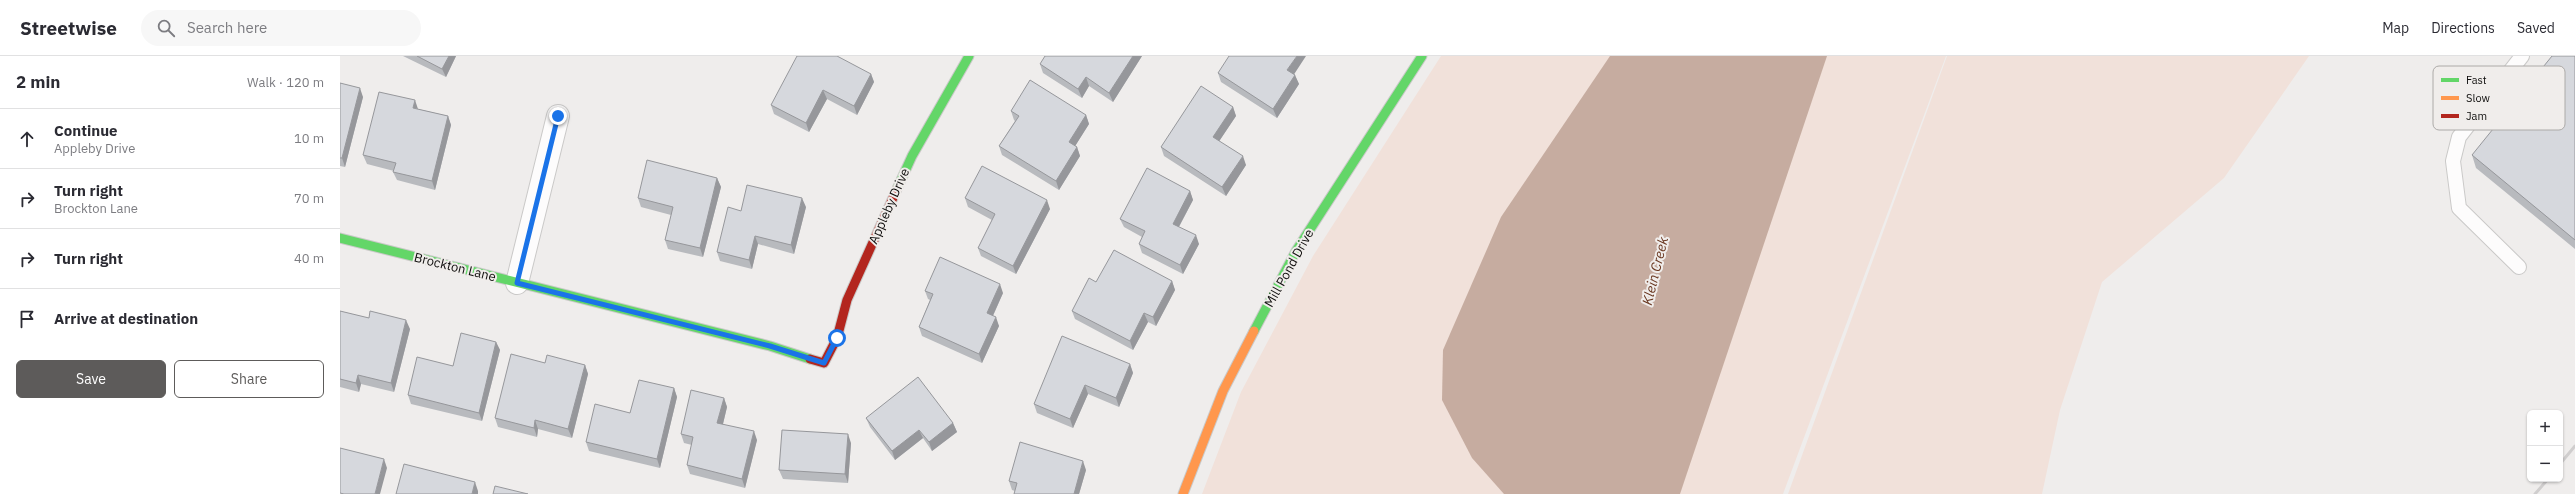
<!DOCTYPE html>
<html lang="en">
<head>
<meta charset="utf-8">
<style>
	body { margin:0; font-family:"IBM Plex Sans",sans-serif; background:#f7f7f7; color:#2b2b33 }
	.controls { position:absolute; right:12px; bottom:12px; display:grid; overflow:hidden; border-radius:6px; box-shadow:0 1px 3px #0004 }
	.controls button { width:36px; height:36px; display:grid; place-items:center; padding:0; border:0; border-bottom:1px solid #e1e1e2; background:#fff; color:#2b2b33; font:20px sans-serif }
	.stop { position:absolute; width:12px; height:12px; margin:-9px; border:3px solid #1a73e8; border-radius:50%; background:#fff }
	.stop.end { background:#1a73e8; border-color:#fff; box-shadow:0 1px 4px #0008 }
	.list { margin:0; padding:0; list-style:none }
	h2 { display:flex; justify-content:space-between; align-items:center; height:52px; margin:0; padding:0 16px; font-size:17px }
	h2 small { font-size:13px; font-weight:400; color:#7c7c81 }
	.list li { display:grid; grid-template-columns:26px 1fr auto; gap:12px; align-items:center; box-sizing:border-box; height:60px; padding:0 16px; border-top:1px solid #e1e1e2 }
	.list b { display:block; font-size:15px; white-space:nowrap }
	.list p { margin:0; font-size:13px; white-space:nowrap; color:#7c7c81 }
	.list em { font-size:13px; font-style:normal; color:#7c7c81 }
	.actions { display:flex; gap:8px; padding:12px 16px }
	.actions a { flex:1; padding:9px 0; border:1px solid #5d5b5a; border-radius:6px; text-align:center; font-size:14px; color:#5d5b5a }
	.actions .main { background:#5d5b5a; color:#fff }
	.icon { flex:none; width:22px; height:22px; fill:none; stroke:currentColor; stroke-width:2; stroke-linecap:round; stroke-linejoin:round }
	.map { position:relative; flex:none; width:2235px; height:438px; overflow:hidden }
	header { display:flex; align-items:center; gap:24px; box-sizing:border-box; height:56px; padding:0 20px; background:#fff; border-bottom:1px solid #e1e1e2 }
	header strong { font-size:19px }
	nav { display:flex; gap:22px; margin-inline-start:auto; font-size:14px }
	.search { width:280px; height:36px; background:#f7f7f7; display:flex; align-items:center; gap:10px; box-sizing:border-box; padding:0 14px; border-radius:22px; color:#7c7c81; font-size:15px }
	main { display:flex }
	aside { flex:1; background:#fff }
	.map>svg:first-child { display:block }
	.green { fill:#f1e1da }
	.water { fill:#c6aca0 }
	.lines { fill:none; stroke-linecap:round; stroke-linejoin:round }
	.lane-casing { stroke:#cac9c8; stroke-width:16 }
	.street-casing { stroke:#cac9c8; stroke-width:24 }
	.fast-casing { stroke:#cac9c8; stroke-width:11 }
	.slow-casing { stroke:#cac9c8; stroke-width:11 }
	.jam-casing { stroke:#cac9c8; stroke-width:11 }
	.lane { stroke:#fdfcfc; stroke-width:14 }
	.street { stroke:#fdfcfc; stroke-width:22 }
	.fast { stroke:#63d668; stroke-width:9 }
	.slow { stroke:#ff974d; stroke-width:9 }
	.jam { stroke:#b3261e; stroke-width:9 }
	.rail { stroke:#d0cece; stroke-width:3 }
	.wall { fill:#b8babe }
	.shaded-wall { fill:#96979b }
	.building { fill:#d6d8dd; stroke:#96979b }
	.route { stroke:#1a73e8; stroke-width:5 }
	.labels { text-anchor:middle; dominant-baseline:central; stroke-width:4; stroke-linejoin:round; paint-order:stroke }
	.street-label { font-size:13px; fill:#0e0d0c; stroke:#f0edeb }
	.water-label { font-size:14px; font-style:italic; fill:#6b3922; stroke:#f0edeb }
	.key { fill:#f0edeb; stroke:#acaaa8; stroke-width:1 }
	.key-label { font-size:11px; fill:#0e0d0c }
</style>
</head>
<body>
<header>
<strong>Streetwise</strong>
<div class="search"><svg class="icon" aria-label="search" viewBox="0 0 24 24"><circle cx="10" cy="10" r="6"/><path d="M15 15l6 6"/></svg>Search here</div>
<nav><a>Map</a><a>Directions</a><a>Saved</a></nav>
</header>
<main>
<aside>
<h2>2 min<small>Walk · 120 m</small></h2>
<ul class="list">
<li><svg class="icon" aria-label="ahead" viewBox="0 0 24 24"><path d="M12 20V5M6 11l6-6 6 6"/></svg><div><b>Continue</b><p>Appleby Drive</p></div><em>10 m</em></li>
<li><svg class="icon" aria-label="right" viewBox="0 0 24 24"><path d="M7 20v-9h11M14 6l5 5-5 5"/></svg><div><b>Turn right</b><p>Brockton Lane</p></div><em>70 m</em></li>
<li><svg class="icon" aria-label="right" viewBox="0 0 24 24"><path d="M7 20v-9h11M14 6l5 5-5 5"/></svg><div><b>Turn right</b></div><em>40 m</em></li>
<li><svg class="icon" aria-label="arrive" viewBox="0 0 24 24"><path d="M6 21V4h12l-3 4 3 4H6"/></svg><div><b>Arrive at destination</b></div></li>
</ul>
<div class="actions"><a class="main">Save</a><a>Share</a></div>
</aside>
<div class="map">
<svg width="2235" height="438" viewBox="0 0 2235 438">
	<rect width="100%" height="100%" fill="#efedec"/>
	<path class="green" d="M1101,0H1606L1443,438H862L901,336L973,200Z
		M1607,0H1969L1884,122L1762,226L1720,354L1702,438H1448Z"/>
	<path class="water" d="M1270,0H1487L1340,438H1164L1132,402L1102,344L1103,294L1161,161Z"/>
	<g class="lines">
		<g class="lane-casing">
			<path id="lane" d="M2179,211L2119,152L2113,105L2119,81L2182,0"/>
		</g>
		<g class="street-casing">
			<path id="street" d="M177,227L218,60"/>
		</g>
		<g class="fast-casing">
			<path id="fast" d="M557,133L572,100L629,0
				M0,182L430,290L470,303
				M914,275L956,195L1082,0"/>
		</g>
		<g class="slow-casing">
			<path id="slow" d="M843,438L883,335L914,275"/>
		</g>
		<g class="jam-casing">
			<path id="jam" d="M470,303L484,307L497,282L507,244L557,133"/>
		</g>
		<use href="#lane" class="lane"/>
		<use href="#street" class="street"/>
		<use href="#fast" class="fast"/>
		<use href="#slow" class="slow"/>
		<use href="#jam" class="jam"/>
		<path class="rail" d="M2220,408L2235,390
			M2195,438L2208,423"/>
	</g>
	<path class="wall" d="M63,0H116L106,21Z
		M802,0L773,46L749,30L742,42L703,17L700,8Z
		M2235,0V193L2136,112L2132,99Z
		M878,17L954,18L959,28L937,62L881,26Z
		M531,18L534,26L517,59L487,43L469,76L434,58L431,49Z
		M0,27L23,41L5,111L0,110Z
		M893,51L896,60L879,85L906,109L886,140L824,100L821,91Z
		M78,53L108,60L111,69L95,134L57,124L53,116L54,115L27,108L23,99Z
		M671,55L746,59L749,68L735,90L737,91L740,100L719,134L662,99L659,90L675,65L674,64Z
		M377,122L381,131L363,201L328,193L325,184L331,159L301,151L298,142Z
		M850,135L853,144L839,171L859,188L843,218L802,197L799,188L802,181L784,171L780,163Z
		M625,142L710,153L676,218L641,200L638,192L652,164L628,151Z
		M466,151L454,198L418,188L412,213L380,205L377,196L401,155Z
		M832,225L835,234L816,270L808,266L793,294L735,263L732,255L756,226Z
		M585,235L663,237L653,260L659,270L642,307L582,280L579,271L590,244L588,243Z
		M0,255L70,273L54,336L21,328L19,336L0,331Z
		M156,286L160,294L142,365L71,348L68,339L113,310Z
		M205,307L245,309L248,318L232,382L198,373L197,381L158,371L155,362Z
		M790,308L793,317L779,351L748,338L733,372L697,357L694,348Z
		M334,332L337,341L320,412L249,395L246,386L290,357Z
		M384,342L387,351L383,368L417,384L405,432L350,418L347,409L352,389L344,387L341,378Z
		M526,362L613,367L617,376L592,395L583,382L555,404L530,371Z
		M511,387L508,427L443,423L439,414Z
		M746,414L739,438H674L675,435L672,434L669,425Z"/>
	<path class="shaded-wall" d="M109,0H116L106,21L102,13Z
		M793,0H802L773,46L769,37Z
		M957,0H966L951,23L947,14Z
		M531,18L534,26L517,59L514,50Z
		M955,19L959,28L937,62L933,53Z
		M746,21L749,30L742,42L738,33Z
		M20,32L23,41L5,111L2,102Z
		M483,34L487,43L469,76L466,67Z
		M75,44L78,53L73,52Z
		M893,51L896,60L876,90L873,81Z
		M746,59L749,68L732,95L729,86Z
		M108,60L111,69L95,134L92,125Z
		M737,91L740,100L719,134L716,125Z
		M903,100L906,109L886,140L882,131Z
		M377,122L381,131L363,201L360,192Z
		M850,135L853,144L836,176L833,168Z
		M462,142L466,151L454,198L451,189Z
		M707,144L710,153L676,218L673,210Z
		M856,179L859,188L843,218L840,209Z
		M415,180L418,188L412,213L409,204Z
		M832,225L835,234L816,270L813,261Z
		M660,228L663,237L650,266L647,257Z
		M804,257L808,266L793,294L790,285Z
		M656,261L659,270L642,307L639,298Z
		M66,264L70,273L54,336L51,327Z
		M156,286L160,294L142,365L139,357Z
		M790,308L793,317L779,351L776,342Z
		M245,309L248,318L232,382L228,373Z
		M18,319L21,328L19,336L16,327Z
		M745,329L748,338L733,372L730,363Z
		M334,332L337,341L320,412L317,403Z
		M384,342L387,351L381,376L377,367Z
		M195,364L198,373L197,381L194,372Z
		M613,367L617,376L592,395L589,386Z
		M579,374L583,382L555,404L552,395Z
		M414,375L417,384L405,432L402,423Z
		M508,378L511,387L508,427L505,418Z
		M44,403L47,412L40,438H35Z
		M743,405L746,414L739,438H734Z
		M135,426L138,435V438H132Z"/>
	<path class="building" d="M77,0H109L102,13Z
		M457,0H497L531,18L514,50L483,34L466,67L431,49Z
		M705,0H793L769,37L746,21L738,33L700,8Z
		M889,0H957L947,14L955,19L933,53L878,17Z
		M2212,0H2235V184L2132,99Z
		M690,24L746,59L729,86L737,91L716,125L659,90L679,60L671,55Z
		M0,27L20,32L2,102H0Z
		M861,30L893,51L873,81L903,100L882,131L821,91Z
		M39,36L75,44L73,52L108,60L92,125L53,116L56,107L23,99Z
		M307,104L377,122L360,192L325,184L333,151L298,142Z
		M642,110L707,144L673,210L638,192L655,158L625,142Z
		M807,112L850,135L833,168L856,179L840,209L799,188L805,175L780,163Z
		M407,129L462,142L451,189L415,180L409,204L377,196L388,151L401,155Z
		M774,194L832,225L813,261L804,257L790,285L732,255L749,222L756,226Z
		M600,201L660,228L647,257L656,261L639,298L579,271L593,238L585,235Z
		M0,255L29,262L30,255L66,264L51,327L18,319L16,327L0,323Z
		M121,277L156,286L139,357L68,339L77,301L113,310Z
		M722,280L790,308L776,342L745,329L730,363L694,348Z
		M171,298L205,307L207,299L245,309L228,373L195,364L194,372L155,362Z
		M578,321L613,367L589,386L579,374L552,395L526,362Z
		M299,324L334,332L317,403L246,386L255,348L290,357Z
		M351,334L384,342L377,367L414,375L402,423L347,409L353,381L341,378Z
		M442,374L508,378L505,418L439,414Z
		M680,386L743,405L734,438H674L677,427L669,425Z
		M0,392L44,403L35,438H4L0,437Z
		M64,408L135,426L132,438H56Z
		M155,430L188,438H153Z"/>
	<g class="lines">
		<path class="route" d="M218,60L177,227L430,290L484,307L497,282"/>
	</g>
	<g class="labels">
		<g class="street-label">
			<text transform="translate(549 150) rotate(-66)">Appleby Drive</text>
			<text transform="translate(115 211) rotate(14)">Brockton Lane</text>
			<text transform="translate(949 212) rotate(-61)">Mill Pond Drive</text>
		</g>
		<g class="water-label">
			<text transform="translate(1315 215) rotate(-76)">Klein Creek</text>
		</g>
	</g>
	<rect x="2093" y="10" width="132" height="64" rx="6" class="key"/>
	<rect x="2101" y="22" width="18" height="4" fill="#63d668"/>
	<rect x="2101" y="40" width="18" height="4" fill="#ff974d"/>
	<rect x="2101" y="58" width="18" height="4" fill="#b3261e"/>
	<g class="key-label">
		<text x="2126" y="28">Fast</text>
		<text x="2126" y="46">Slow</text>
		<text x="2126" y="64">Jam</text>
	</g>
</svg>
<div class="controls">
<button>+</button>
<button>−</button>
</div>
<div class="stop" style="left:497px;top:282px"></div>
<div class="stop end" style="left:218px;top:60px"></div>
</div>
</main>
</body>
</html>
